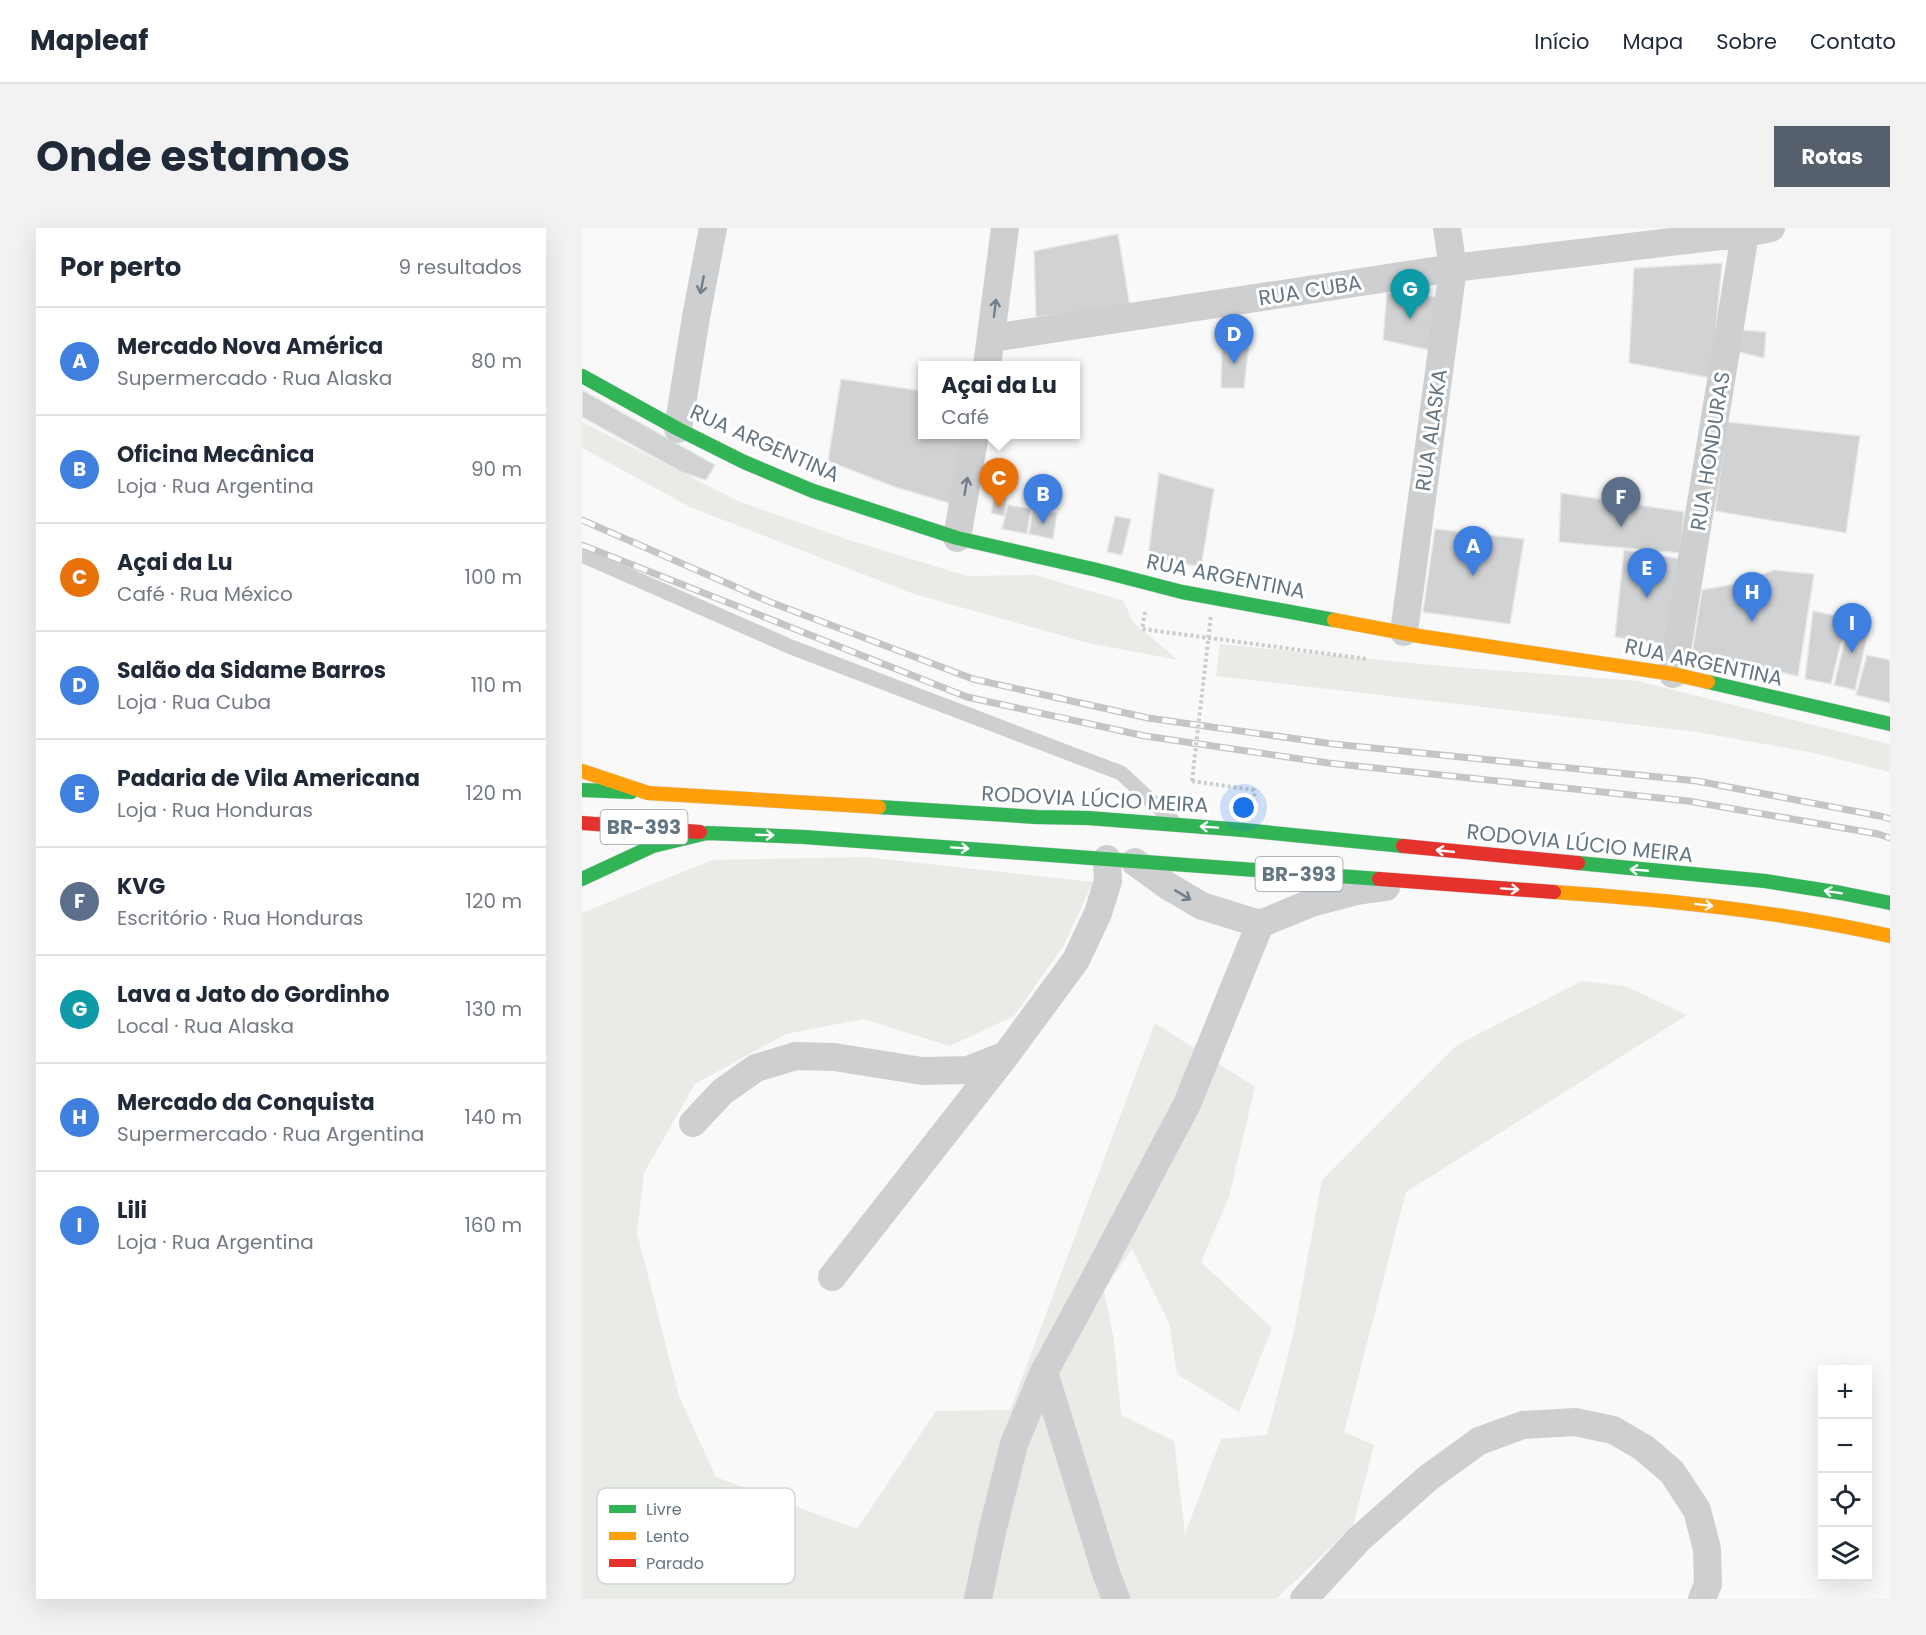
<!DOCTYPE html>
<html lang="pt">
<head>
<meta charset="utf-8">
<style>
	body { margin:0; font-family:Poppins,sans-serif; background:#f2f2f3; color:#1f2937 }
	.controls { position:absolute; right:18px; bottom:18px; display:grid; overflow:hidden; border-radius:0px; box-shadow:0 6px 24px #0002 }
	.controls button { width:54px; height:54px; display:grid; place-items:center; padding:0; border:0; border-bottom:2px solid #e0e1e3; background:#fff; color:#1f2937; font:30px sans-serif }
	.you { position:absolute; left:662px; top:580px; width:21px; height:21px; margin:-15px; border:4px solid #fff; border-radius:50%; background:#1a73e8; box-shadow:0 0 0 9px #1a73e833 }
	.badge { display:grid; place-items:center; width:39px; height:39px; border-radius:50%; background:#56606c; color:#fff; font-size:20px; font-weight:700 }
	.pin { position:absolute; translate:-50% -50px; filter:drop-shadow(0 2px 3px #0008) }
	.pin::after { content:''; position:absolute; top:32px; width:21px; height:18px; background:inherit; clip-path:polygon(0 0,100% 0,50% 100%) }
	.popup { position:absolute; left:336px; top:133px; width:162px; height:78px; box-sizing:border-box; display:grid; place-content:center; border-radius:0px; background:#fff; filter:drop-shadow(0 2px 4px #0005); font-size:20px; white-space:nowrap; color:#747a83 }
	.popup b { font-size:22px; color:#1f2937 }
	.popup::after { content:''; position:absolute; left:50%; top:100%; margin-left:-12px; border:12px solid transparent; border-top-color:#fff }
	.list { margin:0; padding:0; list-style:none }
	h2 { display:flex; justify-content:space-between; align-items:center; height:78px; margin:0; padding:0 24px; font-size:26px }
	h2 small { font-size:20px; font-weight:400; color:#747a83 }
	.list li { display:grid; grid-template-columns:39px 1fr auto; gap:18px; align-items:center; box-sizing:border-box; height:108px; padding:0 24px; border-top:2px solid #e0e1e3 }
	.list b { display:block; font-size:22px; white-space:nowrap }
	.list p { margin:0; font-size:20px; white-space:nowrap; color:#747a83 }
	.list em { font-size:20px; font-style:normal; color:#747a83 }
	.icon { flex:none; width:33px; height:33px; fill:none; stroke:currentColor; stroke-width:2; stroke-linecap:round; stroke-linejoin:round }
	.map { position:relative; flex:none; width:1308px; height:1371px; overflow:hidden; border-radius:0px }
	header { display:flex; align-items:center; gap:36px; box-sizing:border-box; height:84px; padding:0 30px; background:#fff; border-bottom:2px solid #e0e1e3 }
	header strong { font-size:28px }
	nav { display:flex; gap:33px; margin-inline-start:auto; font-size:21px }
	.intro { display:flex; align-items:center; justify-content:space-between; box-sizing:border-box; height:144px; padding:0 36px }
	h1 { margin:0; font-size:42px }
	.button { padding:15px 27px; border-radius:0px; background:#56606c; color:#fff; font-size:21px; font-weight:700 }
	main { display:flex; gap:36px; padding:0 36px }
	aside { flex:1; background:#fff; border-radius:0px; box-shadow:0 6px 24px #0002 }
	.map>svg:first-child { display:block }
	.green { fill:#e8ebe6 }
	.building { fill:#d0d2d3; stroke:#e8e8e8; stroke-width:1.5 }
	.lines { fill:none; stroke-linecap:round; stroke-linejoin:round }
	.fast-casing { stroke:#d5d6d7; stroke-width:15 }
	.slow-casing { stroke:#d5d6d7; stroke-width:15 }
	.jam-casing { stroke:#d5d6d7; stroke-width:15 }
	.path { stroke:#cbcccd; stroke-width:4; stroke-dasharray:3 3; stroke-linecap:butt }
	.lane { stroke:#cecfd0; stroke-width:15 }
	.street { stroke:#cecfd0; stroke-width:28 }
	.fast { stroke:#30b455; stroke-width:14 }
	.slow { stroke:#ff9f0a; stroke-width:14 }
	.jam { stroke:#e5322d; stroke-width:14 }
	.rail-casing { stroke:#c3c5c6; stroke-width:7 }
	.rail { stroke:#fff; stroke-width:4.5; stroke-dasharray:14; stroke-linecap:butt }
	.path-bridge { stroke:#cbcccd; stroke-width:4; stroke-dasharray:3 3; stroke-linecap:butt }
	.oneway { stroke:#707f8b }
	.oneway2 { stroke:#fff }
	.labels { text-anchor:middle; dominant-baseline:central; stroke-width:6; stroke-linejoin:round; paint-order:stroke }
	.shield { fill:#fff; stroke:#939fa8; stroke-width:1.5 }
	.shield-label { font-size:20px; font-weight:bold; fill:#657683 }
	.street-label { font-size:21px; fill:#657683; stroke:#fff }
	.key { fill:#fff; stroke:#d1d6da; stroke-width:1.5 }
	.key-label { font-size:16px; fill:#657683 }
</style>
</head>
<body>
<header>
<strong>Mapleaf</strong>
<nav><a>Início</a><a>Mapa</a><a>Sobre</a><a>Contato</a></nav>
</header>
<div class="intro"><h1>Onde estamos</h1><a class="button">Rotas</a></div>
<main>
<aside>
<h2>Por perto<small>9 resultados</small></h2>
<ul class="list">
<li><span class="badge" style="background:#3f7fe0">A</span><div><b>Mercado Nova América</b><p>Supermercado · Rua Alaska</p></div><em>80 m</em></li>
<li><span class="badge" style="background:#3f7fe0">B</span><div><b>Oficina Mecânica</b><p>Loja · Rua Argentina</p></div><em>90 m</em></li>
<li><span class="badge" style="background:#e8710a">C</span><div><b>Açai da Lu</b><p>Café · Rua México</p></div><em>100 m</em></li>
<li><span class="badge" style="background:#3f7fe0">D</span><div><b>Salão da Sidame Barros</b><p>Loja · Rua Cuba</p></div><em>110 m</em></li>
<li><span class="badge" style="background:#3f7fe0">E</span><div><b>Padaria de Vila Americana</b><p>Loja · Rua Honduras</p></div><em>120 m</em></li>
<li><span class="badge" style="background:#5c6f8a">F</span><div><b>KVG</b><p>Escritório · Rua Honduras</p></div><em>120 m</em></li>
<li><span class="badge" style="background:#0f9aa8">G</span><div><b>Lava a Jato do Gordinho</b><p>Local · Rua Alaska</p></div><em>130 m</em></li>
<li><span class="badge" style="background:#3f7fe0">H</span><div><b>Mercado da Conquista</b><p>Supermercado · Rua Argentina</p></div><em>140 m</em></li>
<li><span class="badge" style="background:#3f7fe0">I</span><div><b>Lili</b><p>Loja · Rua Argentina</p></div><em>160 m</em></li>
</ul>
</aside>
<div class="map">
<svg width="1308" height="1371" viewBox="0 0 1308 1371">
	<rect width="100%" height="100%" fill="#f9f9f9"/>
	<path class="green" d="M0,194L156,273L264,311L385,348L453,347L542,373L550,393L596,432L506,415L332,366L108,279L0,220Z
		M638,416L871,439L1056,453L1308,516V544L1227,524L1115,504L634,448Z
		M283,629L511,654L482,717L432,788L368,818L281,791L204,806L113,856L62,945L55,1005L97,1168L134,1249L275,1301L354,1183L428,1182L573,795L673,859L647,969L619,1034L690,1100L657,1184L595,1146L587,1095L550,1021L522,1062L532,1112L539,1187L592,1213L603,1306L639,1211L685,1207L712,1103L740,952L875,817L1000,753L1043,758L1105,787L824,964L762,1204L792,1217L771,1298L694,1371H0V685L130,632Z"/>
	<path class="building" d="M536,6L548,78L454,89L452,23Z
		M1140,35L1129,150L1047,135L1052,40Z
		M805,65L856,69L848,122L801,112Z
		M1159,102L1184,104L1182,130L1157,124Z
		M668,106L662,160H639L640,111Z
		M259,151L340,163V206H390L377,278L313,259L246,233Z
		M0,162L133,237L124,252L99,244L0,189Z
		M1145,194L1278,208L1264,305L1133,283Z
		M577,245L632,261L619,339L566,329Z
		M979,265L1102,284L1098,325L977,314Z
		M413,267L425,269L422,288L409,285Z
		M426,277L449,281L445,306L420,301Z
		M451,281L475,285L471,311L447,306Z
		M533,288L549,291L540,327L525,324Z
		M853,301L942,311L928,396L841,384Z
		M1042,322L1099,331L1088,417L1033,409Z
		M1192,342L1232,346L1216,448L1110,426L1120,362L1158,355Z
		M1231,383L1265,390L1249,456L1223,451Z
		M1268,391L1289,392L1273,462L1252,457Z
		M1285,427L1308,432V475L1274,467Z"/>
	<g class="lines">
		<g class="fast-casing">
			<path id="fast" d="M0,148L96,201L162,234L231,263L375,310L515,342L600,364L752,392
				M1126,454L1308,496
				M0,562L49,564
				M297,579L454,589L506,590L661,602L821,618
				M996,635L1183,653L1259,665L1308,675
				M0,651L71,618L125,605L222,609L797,651"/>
		</g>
		<g class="slow-casing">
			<path id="slow" d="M752,392L837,408L1091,446L1126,454
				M0,543L66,565L297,579
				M972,664C1085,672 1197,683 1308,708"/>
		</g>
		<g class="jam-casing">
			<path id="jam" d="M0,595L118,604
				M821,618L996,635
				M797,651L972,664"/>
		</g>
		<path class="path" d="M563,384L560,401L785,431
			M610,553L672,562L673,573"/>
		<path class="lane" d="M0,327L209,419L539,545L591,593"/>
		<path class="street" d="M410,110L871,40L1164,5L1189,0
			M405,138L423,0
			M96,201L114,89L131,0
			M375,310L393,206
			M822,404L871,40L865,0
			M1091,446L1164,0
			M553,634L586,658L620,678L678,696L729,675L775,663L804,659
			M111,895L140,864L174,840L214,828L252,829L340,843L386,842L424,827L494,732L516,685L526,653L525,631
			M250,1049L424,827
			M462,1144L524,1345L534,1371
			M396,1371L410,1304L432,1216L462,1144L512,1052L605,876L678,696
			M722,1371L776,1312L846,1250L897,1213L941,1197L993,1194L1031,1202L1062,1220L1090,1244L1115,1282L1125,1321L1126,1356L1120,1371"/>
		<use href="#fast" class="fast"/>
		<use href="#slow" class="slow"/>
		<use href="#jam" class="jam"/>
		<g class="rail-casing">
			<path id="rail" d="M0,292L188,374L391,451L566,490L751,516L1115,553L1298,588L1308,591
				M0,317L385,469L563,508L746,535L1106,573L1296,606L1308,610"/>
		</g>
		<use href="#rail" class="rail"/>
		<path class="path-bridge" d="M610,553L629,387"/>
	</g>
	<defs><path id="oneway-shaft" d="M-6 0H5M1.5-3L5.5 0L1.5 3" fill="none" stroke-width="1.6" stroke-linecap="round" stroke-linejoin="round" transform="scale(1.5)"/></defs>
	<g class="oneway">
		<use href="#oneway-shaft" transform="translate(120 57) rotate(101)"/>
		<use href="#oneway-shaft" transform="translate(413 80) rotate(-83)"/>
		<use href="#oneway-shaft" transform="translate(384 258) rotate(-80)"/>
		<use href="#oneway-shaft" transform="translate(601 667) rotate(31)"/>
	</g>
	<g class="oneway2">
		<use href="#oneway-shaft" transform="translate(627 599) rotate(-176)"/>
		<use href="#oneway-shaft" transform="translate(183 607) rotate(2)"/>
		<use href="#oneway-shaft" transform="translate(378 620) rotate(4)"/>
		<use href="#oneway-shaft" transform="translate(863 623) rotate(-174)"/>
		<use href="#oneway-shaft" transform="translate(1057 642) rotate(-175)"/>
		<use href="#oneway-shaft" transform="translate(928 661) rotate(4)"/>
		<use href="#oneway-shaft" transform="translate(1251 664) rotate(-171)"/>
		<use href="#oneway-shaft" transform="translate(1122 677) rotate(7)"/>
	</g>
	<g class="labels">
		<g class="shield">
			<rect x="18.5" y="582" width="87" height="34" rx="4.5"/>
			<rect x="673.5" y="629" width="87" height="34" rx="4.5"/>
		</g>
		<g class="shield-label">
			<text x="62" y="599">BR-393</text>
			<text x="717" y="646">BR-393</text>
		</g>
		<g class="street-label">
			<text transform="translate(728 62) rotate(-9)">RUA CUBA</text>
			<text transform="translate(849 202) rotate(-82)">RUA ALASKA</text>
			<text transform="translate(183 215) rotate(24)">RUA ARGENTINA</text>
			<text transform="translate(1128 223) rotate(-81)">RUA HONDURAS</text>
			<text transform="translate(644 348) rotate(11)">RUA ARGENTINA</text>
			<text transform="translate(1122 434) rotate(12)">RUA ARGENTINA</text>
			<text transform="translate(513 571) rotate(3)">RODOVIA LÚCIO MEIRA</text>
			<text transform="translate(998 615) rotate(6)">RODOVIA LÚCIO MEIRA</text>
		</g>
	</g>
	<rect x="15" y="1260" width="198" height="96" rx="9" class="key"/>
	<rect x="27" y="1277" width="27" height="8" fill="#30b455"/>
	<rect x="27" y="1304" width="27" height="8" fill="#ff9f0a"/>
	<rect x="27" y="1331" width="27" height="8" fill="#e5322d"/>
	<g class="key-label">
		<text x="64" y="1287">Livre</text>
		<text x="64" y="1314">Lento</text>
		<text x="64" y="1341">Parado</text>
	</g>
</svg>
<div class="controls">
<button>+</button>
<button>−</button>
<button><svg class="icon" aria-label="locate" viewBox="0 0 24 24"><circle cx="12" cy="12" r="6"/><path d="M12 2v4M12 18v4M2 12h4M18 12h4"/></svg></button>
<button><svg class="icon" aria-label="layers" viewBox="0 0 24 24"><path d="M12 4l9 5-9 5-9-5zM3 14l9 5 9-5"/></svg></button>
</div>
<div class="you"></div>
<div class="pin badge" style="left:891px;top:348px;background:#3f7fe0">A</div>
<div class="pin badge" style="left:461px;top:296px;background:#3f7fe0">B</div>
<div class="pin badge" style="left:417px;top:280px;background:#e8710a">C</div>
<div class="popup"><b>Açai da Lu</b>Café</div>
<div class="pin badge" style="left:652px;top:136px;background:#3f7fe0">D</div>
<div class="pin badge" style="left:1065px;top:370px;background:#3f7fe0">E</div>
<div class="pin badge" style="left:1039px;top:299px;background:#5c6f8a">F</div>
<div class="pin badge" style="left:828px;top:91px;background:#0f9aa8">G</div>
<div class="pin badge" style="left:1170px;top:394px;background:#3f7fe0">H</div>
<div class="pin badge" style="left:1270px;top:425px;background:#3f7fe0">I</div>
</div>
</main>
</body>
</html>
